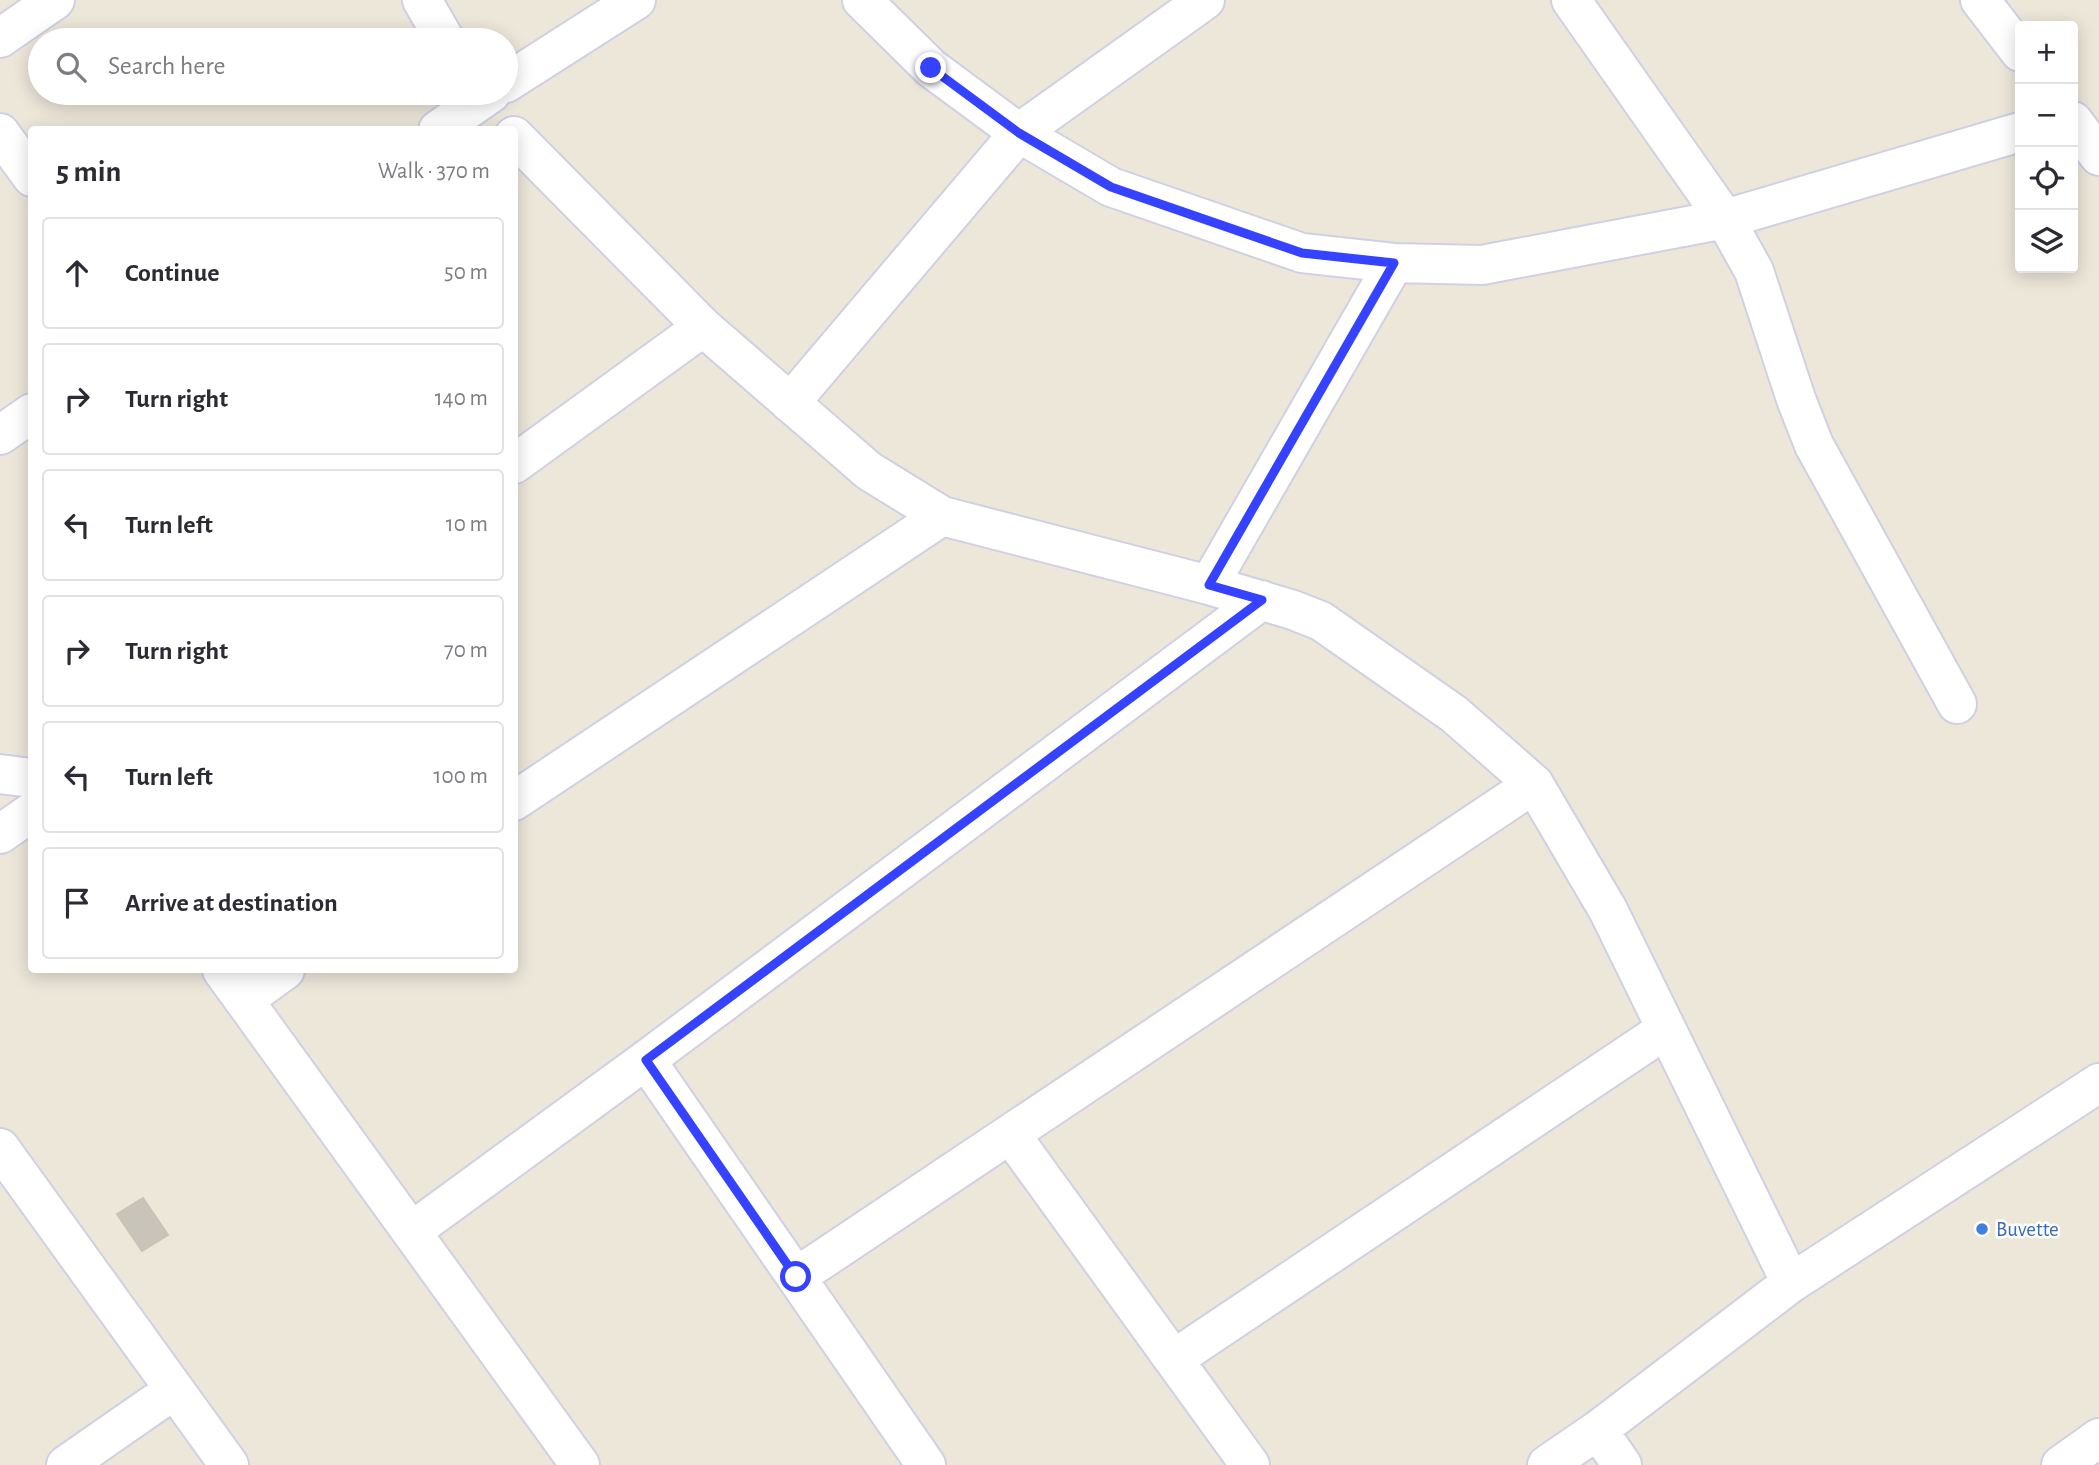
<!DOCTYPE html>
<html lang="en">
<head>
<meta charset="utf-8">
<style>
	body { margin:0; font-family:"Alegreya Sans",sans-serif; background:#f7f7f7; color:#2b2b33 }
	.controls { position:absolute; right:21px; top:21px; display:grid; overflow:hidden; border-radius:7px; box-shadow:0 4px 18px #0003 }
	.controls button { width:63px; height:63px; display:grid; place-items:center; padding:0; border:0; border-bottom:2px solid #e1e1e2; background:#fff; color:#2b2b33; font:35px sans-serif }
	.stop { position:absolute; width:21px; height:21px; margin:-16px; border:5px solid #3542ff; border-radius:50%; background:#fff }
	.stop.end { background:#3542ff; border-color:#fff; box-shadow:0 2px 7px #0008 }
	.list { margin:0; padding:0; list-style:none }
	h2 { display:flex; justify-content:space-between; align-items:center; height:91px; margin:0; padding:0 28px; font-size:30px }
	h2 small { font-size:23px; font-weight:400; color:#7c7c81 }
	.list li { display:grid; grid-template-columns:46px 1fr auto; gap:21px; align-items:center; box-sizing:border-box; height:112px; margin:0 14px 14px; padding:0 14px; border:2px solid #e1e1e2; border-radius:7px }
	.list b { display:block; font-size:26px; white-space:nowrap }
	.list em { font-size:23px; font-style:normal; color:#7c7c81 }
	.icon { flex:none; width:38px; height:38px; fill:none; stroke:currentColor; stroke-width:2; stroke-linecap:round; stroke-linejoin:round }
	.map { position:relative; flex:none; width:2099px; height:1465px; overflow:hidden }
	.search { position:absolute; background:#fff; box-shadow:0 4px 18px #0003; left:28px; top:28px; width:490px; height:77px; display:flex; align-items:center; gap:18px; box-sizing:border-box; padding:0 24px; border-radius:38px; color:#7c7c81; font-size:26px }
	.panel { position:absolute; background:#fff; box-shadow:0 4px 18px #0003; left:28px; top:126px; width:490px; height:847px; border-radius:7px }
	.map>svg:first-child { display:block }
	.building { fill:#c8c4ba; stroke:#c8c3b3; stroke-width:2 }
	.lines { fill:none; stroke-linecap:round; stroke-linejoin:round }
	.minor-casing { stroke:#cfd0e4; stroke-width:42 }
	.minor { stroke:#fff; stroke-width:38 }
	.route { stroke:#3542ff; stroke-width:9 }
	.shop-dot { fill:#3f7fe0; stroke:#fff; stroke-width:2.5 }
	.labels { text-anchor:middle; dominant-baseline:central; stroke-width:5; stroke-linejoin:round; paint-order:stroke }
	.shop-label { font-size:21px; fill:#366cbe; stroke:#fff; text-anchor:start }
</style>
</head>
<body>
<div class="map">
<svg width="2099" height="1465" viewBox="0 0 2099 1465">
	<rect width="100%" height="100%" fill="#ede7da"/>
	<path class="building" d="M143,1198L168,1235L142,1251L117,1214Z"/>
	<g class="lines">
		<g class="minor-casing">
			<path id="minor" d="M422,0L445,40
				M862,0L931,68L1019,133L1111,187L1302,253L1394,263L1482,265L1725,219L2020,132
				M1571,0L1725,219L1754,271L1796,399L1814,445L1957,704
				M1980,0L2020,52
				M0,38L55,0
				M506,83L636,0
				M2073,121L2099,156
				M438,130L491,93
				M0,133L32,177
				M514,136L703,327L869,471L942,516
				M790,403L1019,133L1205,0
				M0,435L32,413
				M514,464L703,327
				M1209,585L1394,263
				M0,774L32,778
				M514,801L942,516L1209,585L1293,610L1321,621L1454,714L1534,784L1608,910L1791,1283
				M0,834L32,812
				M222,970L580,1465
				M245,999L285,970
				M646,1060L926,1465
				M1011,1135L1250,1465
				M0,1148L229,1465
				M412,1231L646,1060L1262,600
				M796,1277L1534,784
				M1174,1359L1665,1030
				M1598,1430L1622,1465
				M66,1465L174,1390
				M1547,1465L1598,1430L1791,1283L2099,1083
				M2061,1465L2099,1438"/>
		</g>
		<use href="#minor" class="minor"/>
	</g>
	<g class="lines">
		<path class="route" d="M796,1277L646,1060L1262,600L1209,585L1394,263L1302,253L1111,187L1019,133L931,68"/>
	</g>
	<circle class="shop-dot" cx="1982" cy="1229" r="7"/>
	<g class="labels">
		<g class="shop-label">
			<text x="1996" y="1229">Buvette</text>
		</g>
	</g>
</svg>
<div class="controls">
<button>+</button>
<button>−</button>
<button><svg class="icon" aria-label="locate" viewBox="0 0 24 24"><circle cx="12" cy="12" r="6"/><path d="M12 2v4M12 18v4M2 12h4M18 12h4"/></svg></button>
<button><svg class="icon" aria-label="layers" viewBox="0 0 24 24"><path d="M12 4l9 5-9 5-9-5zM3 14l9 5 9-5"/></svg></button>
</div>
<div class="stop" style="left:796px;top:1277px"></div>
<div class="stop end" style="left:931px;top:68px"></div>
<div class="search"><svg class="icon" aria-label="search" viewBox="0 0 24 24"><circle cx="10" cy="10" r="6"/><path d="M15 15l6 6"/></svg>Search here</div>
<section class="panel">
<h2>5 min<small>Walk · 370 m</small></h2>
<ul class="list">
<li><svg class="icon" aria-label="ahead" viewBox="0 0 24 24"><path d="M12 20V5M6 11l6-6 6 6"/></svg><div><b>Continue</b></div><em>50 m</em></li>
<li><svg class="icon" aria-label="right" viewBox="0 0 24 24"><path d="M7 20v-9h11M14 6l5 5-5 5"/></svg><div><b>Turn right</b></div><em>140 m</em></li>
<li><svg class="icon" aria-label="left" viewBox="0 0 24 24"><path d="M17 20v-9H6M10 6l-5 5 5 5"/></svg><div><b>Turn left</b></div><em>10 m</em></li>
<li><svg class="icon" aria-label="right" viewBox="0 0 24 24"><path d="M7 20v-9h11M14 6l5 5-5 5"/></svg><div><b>Turn right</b></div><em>70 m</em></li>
<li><svg class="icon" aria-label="left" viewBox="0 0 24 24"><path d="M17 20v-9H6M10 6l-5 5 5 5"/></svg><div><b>Turn left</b></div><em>100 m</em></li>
<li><svg class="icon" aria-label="arrive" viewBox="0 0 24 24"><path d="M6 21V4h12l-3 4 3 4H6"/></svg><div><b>Arrive at destination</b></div></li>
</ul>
</section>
</div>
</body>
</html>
